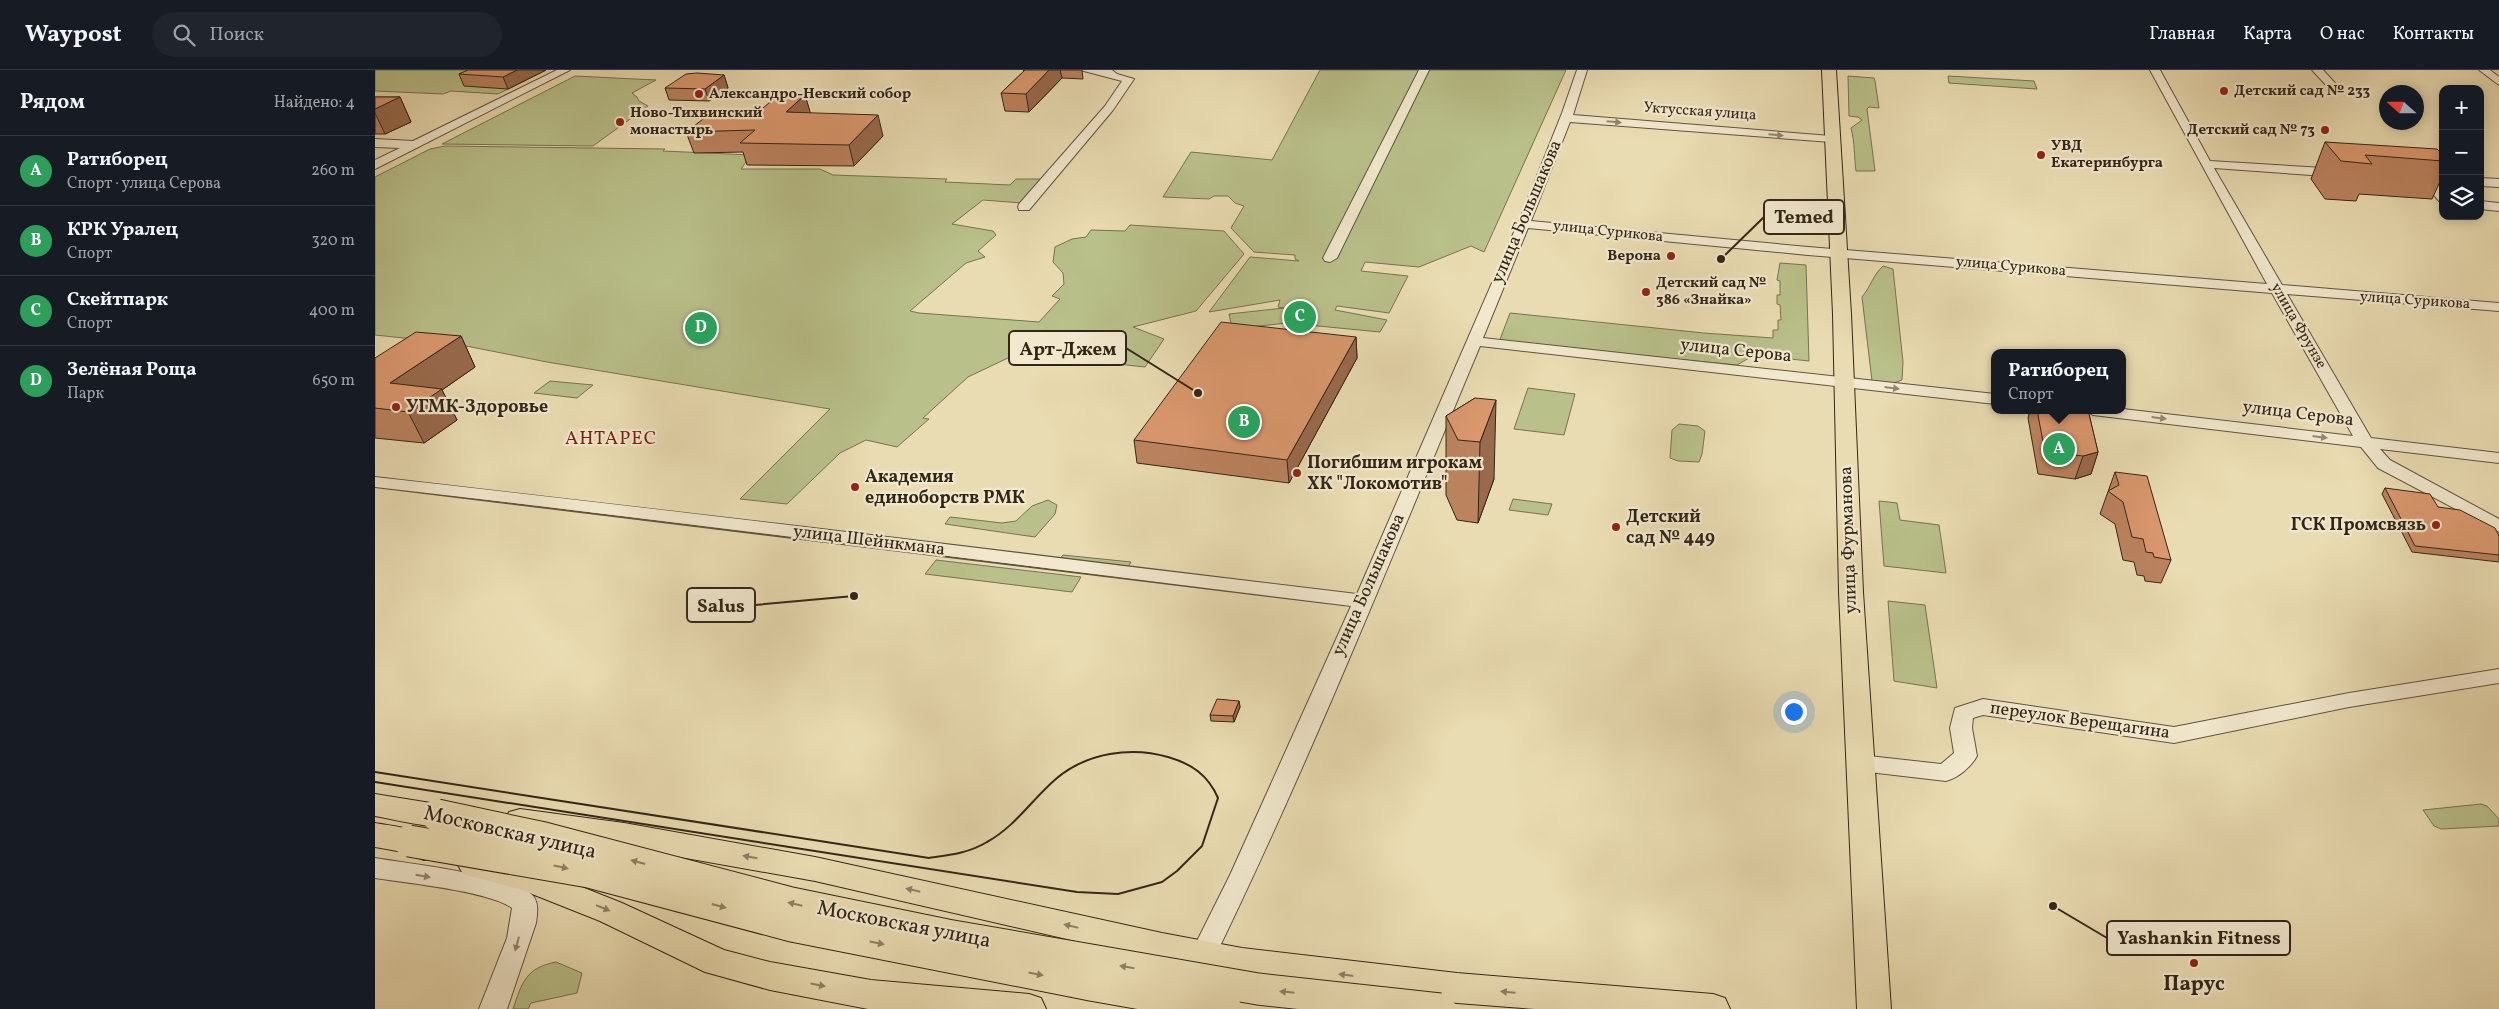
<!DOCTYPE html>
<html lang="ru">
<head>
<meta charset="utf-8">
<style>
	body { margin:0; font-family:Vollkorn,serif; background:#20242c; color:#f1f3f6 }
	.controls { position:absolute; right:15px; top:15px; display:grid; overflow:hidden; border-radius:10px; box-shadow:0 2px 12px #0003 }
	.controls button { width:45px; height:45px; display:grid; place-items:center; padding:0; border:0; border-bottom:1px solid #363941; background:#171b24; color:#f1f3f6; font:25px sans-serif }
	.compass { position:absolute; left:2004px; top:15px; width:45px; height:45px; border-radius:50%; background:#171b24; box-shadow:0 2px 12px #0003; rotate:291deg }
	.you { position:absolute; left:1418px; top:641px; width:18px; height:18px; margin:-12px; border:4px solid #fff; border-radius:50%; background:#1a73e8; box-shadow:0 0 0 8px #1a73e833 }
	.badge { display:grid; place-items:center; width:32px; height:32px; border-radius:50%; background:#c59692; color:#fff; font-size:16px; font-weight:700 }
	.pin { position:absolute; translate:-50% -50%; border:2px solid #fff; box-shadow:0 1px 5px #0006 }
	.popup { position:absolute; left:1616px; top:279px; width:135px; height:65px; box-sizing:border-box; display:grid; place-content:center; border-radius:10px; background:#171b24; filter:drop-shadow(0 1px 4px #0005); font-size:16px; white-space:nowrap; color:#9ea1a6 }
	.popup b { font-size:19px; color:#f1f3f6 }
	.popup::after { content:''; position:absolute; left:50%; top:100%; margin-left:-10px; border:10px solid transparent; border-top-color:#171b24 }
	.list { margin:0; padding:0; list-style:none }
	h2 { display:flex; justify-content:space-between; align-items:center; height:65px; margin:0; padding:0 20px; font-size:21px }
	h2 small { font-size:16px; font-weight:400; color:#9ea1a6 }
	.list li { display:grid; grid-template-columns:32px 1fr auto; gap:15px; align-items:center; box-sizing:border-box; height:70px; padding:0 20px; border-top:1px solid #363941 }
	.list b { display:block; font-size:19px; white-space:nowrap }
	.list p { margin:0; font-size:16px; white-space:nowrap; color:#9ea1a6 }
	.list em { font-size:16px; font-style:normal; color:#9ea1a6 }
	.icon { flex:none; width:28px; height:28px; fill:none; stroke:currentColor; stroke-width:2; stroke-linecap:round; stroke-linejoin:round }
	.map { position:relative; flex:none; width:2124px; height:939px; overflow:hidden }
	header { display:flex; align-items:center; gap:30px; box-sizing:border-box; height:70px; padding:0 25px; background:#171b24; border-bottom:1px solid #363941 }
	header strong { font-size:24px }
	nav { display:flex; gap:28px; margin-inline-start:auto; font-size:18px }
	.search { width:350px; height:45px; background:#20242c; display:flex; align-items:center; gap:12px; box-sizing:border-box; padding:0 18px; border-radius:28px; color:#9ea1a6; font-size:19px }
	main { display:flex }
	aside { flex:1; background:#171b24 }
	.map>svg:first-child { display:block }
	.green { fill:#b9c08a; stroke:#767352 }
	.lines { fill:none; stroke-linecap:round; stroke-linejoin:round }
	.minor-casing { stroke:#60543f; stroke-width:2 }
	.major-casing { stroke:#322619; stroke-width:2 }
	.minor { fill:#f1e8cd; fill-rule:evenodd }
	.major { fill:#eadcb2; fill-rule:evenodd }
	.tram { stroke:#322619; stroke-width:2 }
	.major-bridge-casing { stroke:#322619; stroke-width:33; stroke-linecap:butt }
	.major-bridge { stroke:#eadcb2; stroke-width:31 }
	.wall { fill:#bc835f; stroke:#322619 }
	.shaded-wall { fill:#996a4d; stroke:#322619 }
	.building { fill:#db986e; stroke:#322619 }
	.oneway { fill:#928773 }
	.oneway2 { fill:#8e8166 }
	.poi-dot { fill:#8f2418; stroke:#f1e8cd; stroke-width:2 }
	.labels { text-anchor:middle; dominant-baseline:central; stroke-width:4.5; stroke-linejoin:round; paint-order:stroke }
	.far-poi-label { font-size:15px; font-weight:bold; fill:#322619; stroke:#f1e8cd; text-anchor:start }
	.far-street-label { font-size:15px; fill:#322619; stroke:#f1e8cd }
	.street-label { font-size:18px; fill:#322619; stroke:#f1e8cd }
	.poi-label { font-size:18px; font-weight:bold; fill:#322619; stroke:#f1e8cd; text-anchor:start }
	.neighbourhood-label { font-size:19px; letter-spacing:1px; fill:#7a1f14; stroke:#f1e8cd }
	.near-street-label { font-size:21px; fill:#322619; stroke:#f1e8cd }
	.near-poi-label { font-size:21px; font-weight:bold; fill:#322619; stroke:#f1e8cd }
	.leader { fill:none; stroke:#322619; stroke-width:2 }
	.callout-dot { fill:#322619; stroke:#f1e8cd; stroke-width:2 }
	.callout { fill:#f1e8cd; stroke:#322619; stroke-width:2 }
	.callout-label { font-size:19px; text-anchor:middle; font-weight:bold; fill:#322619 }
</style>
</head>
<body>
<header>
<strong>Waypost</strong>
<div class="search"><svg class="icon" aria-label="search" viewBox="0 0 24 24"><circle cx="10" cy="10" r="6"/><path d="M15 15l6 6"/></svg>Поиск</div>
<nav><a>Главная</a><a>Карта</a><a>О нас</a><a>Контакты</a></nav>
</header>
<main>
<aside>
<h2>Рядом<small>Найдено: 4</small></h2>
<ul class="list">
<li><span class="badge" style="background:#2e9e5b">A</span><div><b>Ратиборец</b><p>Спорт · улица Серова</p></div><em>260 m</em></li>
<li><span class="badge" style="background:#2e9e5b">B</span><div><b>КРК Уралец</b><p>Спорт</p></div><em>320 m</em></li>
<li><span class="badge" style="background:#2e9e5b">C</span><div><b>Скейтпарк</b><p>Спорт</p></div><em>400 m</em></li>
<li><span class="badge" style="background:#2e9e5b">D</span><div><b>Зелёная Роща</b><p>Парк</p></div><em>650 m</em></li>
</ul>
</aside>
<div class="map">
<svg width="2124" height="939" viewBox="0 0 2124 939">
	<rect width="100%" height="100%" fill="#eadcb2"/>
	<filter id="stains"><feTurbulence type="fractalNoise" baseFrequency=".004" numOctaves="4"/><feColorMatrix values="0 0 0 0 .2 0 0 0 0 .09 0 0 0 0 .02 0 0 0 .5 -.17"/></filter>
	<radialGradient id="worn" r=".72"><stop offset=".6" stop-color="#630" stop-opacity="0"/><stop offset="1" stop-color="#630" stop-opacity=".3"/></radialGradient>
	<path class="green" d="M0,0H171L123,24L76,21L68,24L0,21Z
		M945,0H1191L1109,182L1096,176L1044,197L990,192L986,201L1033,206L1014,243L962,236L960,240L1012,250L1005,262L912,253L857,259L854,244L909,238L903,237L905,230L834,242L875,187L924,191L920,189V185L879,182L856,158L869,136L860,133L853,126H839L834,129L788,127L816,82L897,90Z
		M200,6L281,10L257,23L262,27L264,31L273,36L218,76L67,74Z
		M1473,6L1499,8L1500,11L1504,38L1494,37L1492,39L1500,101H1481C1479,86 1480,73 1476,58L1487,50L1483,47L1474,46Z
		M1573,6L1659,11L1662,19L1574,13Z
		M70,76L290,79L288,81L376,85L366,99H445L458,105L572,109L570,112L635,115L641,109H670L647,133L608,130L577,154L618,161L621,165L603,181L610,187L591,193L535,241L544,243L664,252L685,229L677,226L689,214L688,203L678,192L680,177L697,169L711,167L716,160L750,161L755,155L849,161L869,184L821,241L758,257L789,269L770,297L668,286L635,287L593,307L548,348L554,349L522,377L491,370L465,383L412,434L365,429L455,339L172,292L76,273L0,265V107L55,79Z
		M1405,193L1431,195L1434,291L1379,285L1362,295L1124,272L1135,243L1329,263L1398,268V260H1403V250H1406L1405,235L1402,234V225H1405V211L1402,210Z
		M1508,196L1518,199L1528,292L1527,310L1519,313L1497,311L1487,227C1496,216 1498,205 1508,196Z
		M175,311L218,315L202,328L159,323Z
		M1153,318L1200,324L1189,365L1139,359Z
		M1304,354L1323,356L1330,361L1327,384L1324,392L1303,391L1295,388L1297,360Z
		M1138,429L1177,434L1173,445L1134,440Z
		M673,430L682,435L680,444L660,467L570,454L575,447L627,453L641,451L657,436Z
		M1504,431L1522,433L1525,450L1564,455L1571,503L1509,496Z
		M688,485L756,492L752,499L682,492Z
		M561,490L706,507L697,522L550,504Z
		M1513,531L1550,535L1562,618L1519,611Z
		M2106,734L2112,736L2124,749V756L2066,759L2059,756L2048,740Z
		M181,892L207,903L202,923L156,933L153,939H138C147,912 151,898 181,892Z"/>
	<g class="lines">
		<g class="minor-casing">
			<path id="minor" d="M182,0H195L0,99V90L25,78L0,77V69L38,71Z
				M705,0H737L742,4L759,9L738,40L654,140H644L643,137L644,134L730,36L747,11Z
				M1044,0H1054L962,188L955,192L950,191L948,188Z
				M1202,0H1212L1198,45L1456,66L1462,69L1456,72L1195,52L1156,151L1433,177L1892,214L1775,0H1785L1835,91L1965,99L1971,103L1965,107L1839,98L1907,215L2124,233V241L1912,224L1996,368L2124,383V393L2005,379L2015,390L2124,449V462L2003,398L1986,377L1718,345L1710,340L1748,339L1978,366L1897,223L1433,185L1153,158L1108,268L1620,324V334L1105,276C1017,486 932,699 832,903L823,906L814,903L810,895L855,805L976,536C651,496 326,454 0,417V407C328,443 654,485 982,524L1146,146L1187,43Z
				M1937,0H1948L1960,13L1955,16L1951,15Z
				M2104,0H2115L2124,7V15Z
				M2050,104L2054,105L2068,120V132L2064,131L2044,108Z
				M2105,108L2124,109V117L2105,116Z
				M2105,131L2124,133V141L2105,139Z
				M2124,599V613L1974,637L1799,673L1608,645L1598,648L1597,658L1602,686C1596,697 1583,708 1571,711L1485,701L1477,699L1474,693L1477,687L1485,685L1566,694L1579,683L1575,658L1580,638L1608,629L1799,657L1974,623Z
				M0,788C29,793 144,806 159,827C164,835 162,844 161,853L132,939H104L132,868L137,838C114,821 31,813 0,808Z"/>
		</g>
		<g class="major-casing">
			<path id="major" d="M1447,0H1461L1476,244L1488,522L1516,939H1482L1464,522L1458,244Z
				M0,724L62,734H80L91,737L95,745L91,753C62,762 29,751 0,746Z
				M145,739L249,753L440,787L787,863L867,878L1082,903L1338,924L1350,928L1355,939H1160L1082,933L867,906L787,891L440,811L249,777L145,761L134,758L130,750L134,742Z
				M0,753C21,757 53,758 64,778L60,786L49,790L28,782L0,777Z
				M99,783L164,800L247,833L349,880L395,892L496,910L654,924L666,928L671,939H493L395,920L330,902L225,851L147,820L88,804L83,795L88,786Z"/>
		</g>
		<use href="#minor" class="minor"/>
		<use href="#major" class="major"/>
		<path class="tram" d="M0,702L554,788C575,785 594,783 612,772C641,756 657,729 682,708C712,683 756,676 793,687C817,694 833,705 843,728L827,776L802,801L787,812L743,824L702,822L0,712"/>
		<g class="major-bridge-casing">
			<path id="major-bridge" d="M62,745L169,768L416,833L572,865L883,919L1065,939
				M34,771L214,802L417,856L716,915L851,939"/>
		</g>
		<use href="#major-bridge" class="major-bridge"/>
	</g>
	<path class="wall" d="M93,0H171L133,19L89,16L84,4Z
		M648,0H707L708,9L687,8L654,42L630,41L626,23L649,1Z
		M349,5L353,18L334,31L294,30L290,18Z
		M430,25L435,43L508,66L479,96L372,95L368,82L319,83L311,62Z
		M0,27H25L36,52L10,64H0Z
		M1950,72L2068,85V105L2057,129L1984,124L1981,131L1950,129L1936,109Z
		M86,266L100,297L67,320L82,350L49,373L0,368V288Z
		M981,267L982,288L914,413L762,393L759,370Z
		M1100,328L1119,409L1103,453L1082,450L1071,425V346Z
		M1655,340H1713L1723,382L1716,404L1700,409L1663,404L1653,348Z
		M1740,402L1796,490L1786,513L1770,511L1769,506L1762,505L1759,492L1748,490L1740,454L1725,444Z
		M2010,418L2063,437L2124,466V492L2037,482L2007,424Z
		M864,631L865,637L859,652L836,651L835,645Z"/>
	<path class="shaded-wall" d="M142,0H171L133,19L128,7Z
		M674,0H685L687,8L654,42L651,24Z
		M349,5L353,18L334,31L330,19Z
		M430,25L436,45L411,42Z
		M25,27L36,52L10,64L0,43V39Z
		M503,45L508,66L479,96L474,75Z
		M86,266L100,297L67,320L82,350L49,373L33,342L15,313Z
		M981,267L982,288L914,413L912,390Z
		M1121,330L1119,409L1103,453L1105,372Z
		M1723,382L1716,404L1700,409L1708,386Z
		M864,631L865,637L859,652L858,646Z"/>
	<path class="building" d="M93,0H142L128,7L84,4Z
		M650,0H674L651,24L626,23Z
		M322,3L349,5L330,19L290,18L311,4Z
		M404,24L430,25L411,42L503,45L474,75L365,73L380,60L311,62L340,40L387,39Z
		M0,27H25L0,39Z
		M1950,72L2062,79L2068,85V91L1990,85L1997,94L1966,91Z
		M846,252L981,267L912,390L759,370Z
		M41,262L86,266L15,313L67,319L33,342L0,338V288Z
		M1100,328L1121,330L1105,372L1083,370L1071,346Z
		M1662,340H1713L1723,382L1708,386L1670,382Z
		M1740,402L1772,406L1796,490L1779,487L1778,483L1771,482L1768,469L1757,467L1748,432L1733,421L1744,415Z
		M2010,418L2055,424L2063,437L2085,440L2120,458L2124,466V485L2040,476Z
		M842,629L864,631L858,646L835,645Z"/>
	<defs><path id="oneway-solid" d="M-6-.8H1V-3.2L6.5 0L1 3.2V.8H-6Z" transform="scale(1.25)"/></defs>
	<g class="oneway">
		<use href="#oneway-solid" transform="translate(1239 52) rotate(5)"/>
		<use href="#oneway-solid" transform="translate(1401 65) rotate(5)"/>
		<use href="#oneway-solid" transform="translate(1517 318) rotate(7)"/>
		<use href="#oneway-solid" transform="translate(1784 348) rotate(7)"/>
		<use href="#oneway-solid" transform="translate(1945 367) rotate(7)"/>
		<use href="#oneway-solid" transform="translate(48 806) rotate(10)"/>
		<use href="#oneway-solid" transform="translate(142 874) rotate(105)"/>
	</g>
	<g class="oneway2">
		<use href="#oneway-solid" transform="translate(375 787) rotate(-170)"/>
		<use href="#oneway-solid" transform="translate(263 792) rotate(-165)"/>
		<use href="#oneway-solid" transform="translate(186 797) rotate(12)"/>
		<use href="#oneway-solid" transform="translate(538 820) rotate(-167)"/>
		<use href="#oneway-solid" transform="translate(420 834) rotate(-167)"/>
		<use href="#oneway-solid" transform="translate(344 836) rotate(15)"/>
		<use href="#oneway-solid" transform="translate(228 838) rotate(22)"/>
		<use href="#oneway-solid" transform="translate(696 856) rotate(-167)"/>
		<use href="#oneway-solid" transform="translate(502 873) rotate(11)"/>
		<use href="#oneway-solid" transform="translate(752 897) rotate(-171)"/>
		<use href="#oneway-solid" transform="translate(661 904) rotate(11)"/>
		<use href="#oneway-solid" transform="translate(971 905) rotate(-173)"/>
		<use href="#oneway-solid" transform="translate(443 915) rotate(11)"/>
		<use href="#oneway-solid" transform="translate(912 922) rotate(-174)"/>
		<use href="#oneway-solid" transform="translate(1133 922) rotate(-175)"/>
	</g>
	<g class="poi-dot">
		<circle cx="1849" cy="21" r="5"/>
		<circle cx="324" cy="24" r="5"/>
		<circle cx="245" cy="52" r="5"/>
		<circle cx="1950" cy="60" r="5"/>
		<circle cx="1666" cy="85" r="5"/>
		<circle cx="1296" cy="186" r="5"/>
		<circle cx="1271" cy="222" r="5"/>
		<circle cx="21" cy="337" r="5"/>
		<circle cx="922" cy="403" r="5"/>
		<circle cx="480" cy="417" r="5"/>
		<circle cx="2061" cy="455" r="5"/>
		<circle cx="1241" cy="457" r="5"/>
		<circle cx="1819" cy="893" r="5"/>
	</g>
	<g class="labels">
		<g class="far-poi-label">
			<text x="1859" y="21">Детский сад № 233</text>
			<text x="334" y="24">Александро-Невский собор</text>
			<text x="255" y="43">Ново-Тихвинский<tspan x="255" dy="17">монастырь</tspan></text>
			<text x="1940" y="60" text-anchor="end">Детский сад № 73</text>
			<text x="1676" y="76">УВД<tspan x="1676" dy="17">Екатеринбурга</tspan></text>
			<text x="1286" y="186" text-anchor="end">Верона</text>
			<text x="1281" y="213">Детский сад №<tspan x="1281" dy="17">386 «Знайка»</tspan></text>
		</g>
		<g class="far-street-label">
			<text transform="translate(1325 42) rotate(4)">Уктусская улица</text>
			<text transform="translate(1233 162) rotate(6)">улица Сурикова</text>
			<text transform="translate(1636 197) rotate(5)">улица Сурикова</text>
			<text transform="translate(2040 231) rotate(4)">улица Сурикова</text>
			<text transform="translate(1923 256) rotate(60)">улица Фрунзе</text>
		</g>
		<g class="street-label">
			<text transform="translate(1152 142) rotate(-67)">улица Большакова</text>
			<text transform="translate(1361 281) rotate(6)">улица Серова</text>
			<text transform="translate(1923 344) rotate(7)">улица Серова</text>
			<text transform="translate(1474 470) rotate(-92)">улица Фурманова</text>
			<text transform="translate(494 471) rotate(7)">улица Шейнкмана</text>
			<text transform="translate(994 515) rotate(-66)">улица Большакова</text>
			<text transform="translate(1705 651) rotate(8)">переулок Верещагина</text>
		</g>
		<g class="poi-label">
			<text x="31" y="337">УГМК-Здоровье</text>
			<text x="932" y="393">Погибшим игрокам<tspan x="932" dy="21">ХК "Локомотив"</tspan></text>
			<text x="490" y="407">Академия<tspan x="490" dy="21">единоборств РМК</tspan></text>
			<text x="1251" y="447">Детский<tspan x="1251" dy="21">сад № 449</tspan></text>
			<text x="2051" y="455" text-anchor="end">ГСК Промсвязь</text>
		</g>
		<g class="neighbourhood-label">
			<text x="236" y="369">АНТАРЕС</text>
		</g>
		<g class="near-street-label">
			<text transform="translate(135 763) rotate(13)">Московская улица</text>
			<text transform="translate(529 855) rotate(11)">Московская улица</text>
		</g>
		<g class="near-poi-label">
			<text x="1819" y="914">Парус</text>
		</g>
	</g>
	<path class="leader" d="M1346 189L1389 147M823 323L751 278M479 526L380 535M1678 836L1732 868"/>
	<g class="callout-dot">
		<circle cx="1346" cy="189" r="5"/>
		<circle cx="823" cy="323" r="5"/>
		<circle cx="479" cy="526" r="5"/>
		<circle cx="1678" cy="836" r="5"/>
	</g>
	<g class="callout">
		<rect x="1389" y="130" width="80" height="34" rx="5"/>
		<rect x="634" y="261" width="117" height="34" rx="5"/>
		<rect x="312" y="518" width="68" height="34" rx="5"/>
		<rect x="1732" y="851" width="183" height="34" rx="5"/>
	</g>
	<g class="callout-label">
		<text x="1429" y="153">Temed</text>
		<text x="693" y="285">Арт-Джем</text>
		<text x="346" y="542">Salus</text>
		<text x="1824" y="874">Yashankin Fitness</text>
	</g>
	<rect width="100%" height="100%" filter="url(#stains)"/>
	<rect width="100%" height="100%" fill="url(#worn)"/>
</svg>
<div class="controls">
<button>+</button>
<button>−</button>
<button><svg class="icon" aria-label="layers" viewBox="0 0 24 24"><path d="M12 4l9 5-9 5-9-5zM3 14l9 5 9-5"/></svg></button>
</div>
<svg class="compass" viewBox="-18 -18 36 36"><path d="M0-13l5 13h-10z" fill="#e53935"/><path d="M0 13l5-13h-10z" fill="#9ea1a6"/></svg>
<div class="you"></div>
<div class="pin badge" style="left:1684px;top:379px;background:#2e9e5b">A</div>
<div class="popup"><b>Ратиборец</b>Спорт</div>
<div class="pin badge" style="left:869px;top:352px;background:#2e9e5b">B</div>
<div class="pin badge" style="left:925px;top:247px;background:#2e9e5b">C</div>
<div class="pin badge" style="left:326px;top:258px;background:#2e9e5b">D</div>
</div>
</main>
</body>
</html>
